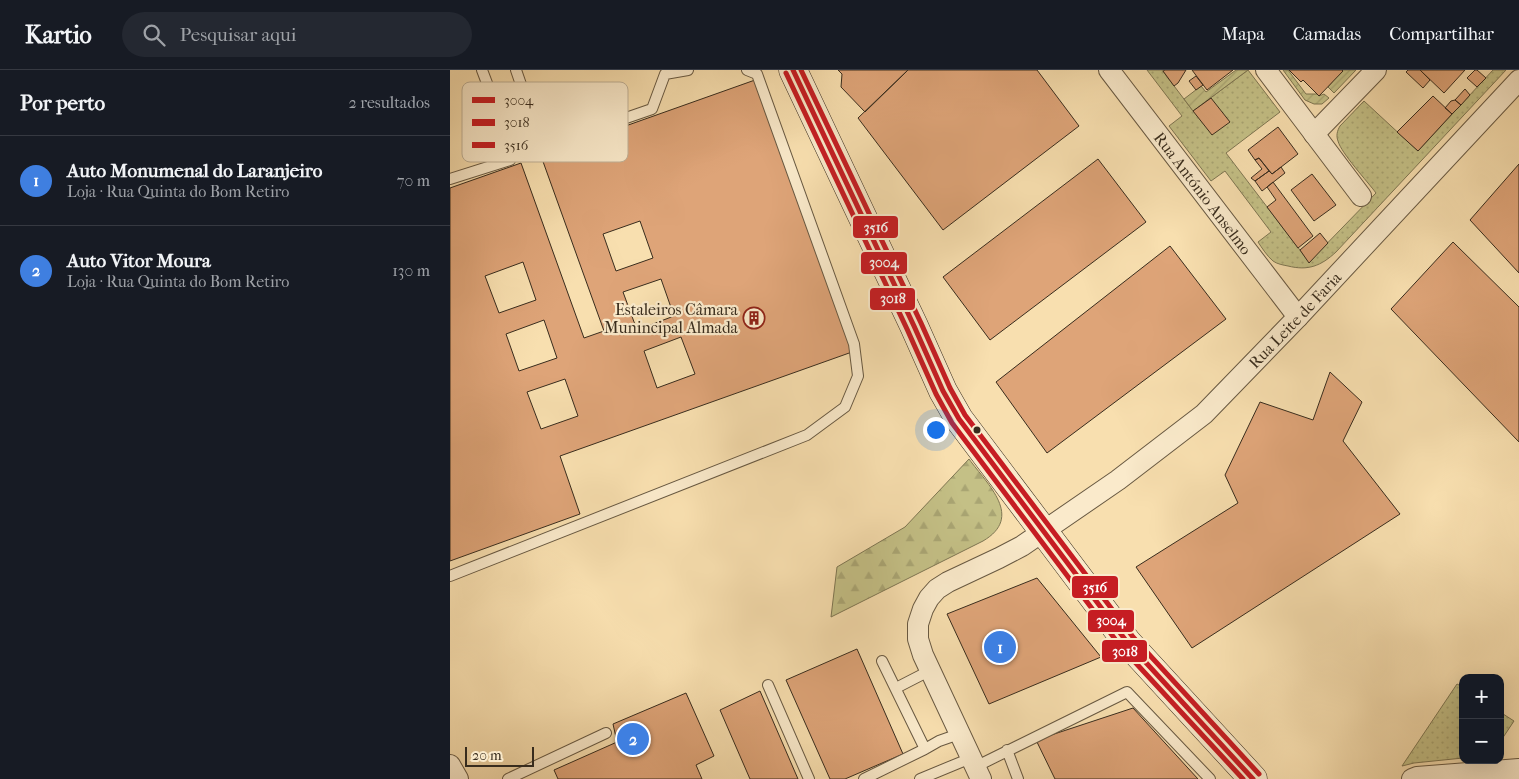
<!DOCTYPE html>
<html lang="pt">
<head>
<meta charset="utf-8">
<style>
	body { margin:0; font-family:"IM FELL French Canon",serif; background:#242831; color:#f1f3f6 }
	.controls { position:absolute; right:15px; bottom:15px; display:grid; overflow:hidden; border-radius:10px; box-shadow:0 5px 20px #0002 }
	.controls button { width:45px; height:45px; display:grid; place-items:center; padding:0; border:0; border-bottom:1px solid #363941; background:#171b24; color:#f1f3f6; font:25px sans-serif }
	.scale { position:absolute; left:15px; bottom:12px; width:69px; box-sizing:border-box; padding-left:5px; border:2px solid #382c1d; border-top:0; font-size:14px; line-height:18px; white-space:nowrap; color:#382c1d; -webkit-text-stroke:4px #faeacb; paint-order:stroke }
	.you { position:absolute; left:485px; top:359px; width:18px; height:18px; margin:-12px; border:4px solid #fff; border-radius:50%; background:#1a73e8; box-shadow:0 0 0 8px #1a73e833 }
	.badge { display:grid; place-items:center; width:32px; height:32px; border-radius:50%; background:#8c9099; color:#fff; font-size:16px; font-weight:700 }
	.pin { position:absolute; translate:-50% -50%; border:2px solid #fff; box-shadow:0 1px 5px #0006 }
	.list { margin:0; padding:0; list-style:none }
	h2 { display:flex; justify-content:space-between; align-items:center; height:65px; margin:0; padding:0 20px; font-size:21px }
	h2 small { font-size:16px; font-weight:400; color:#9ea1a6 }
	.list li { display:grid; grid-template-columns:32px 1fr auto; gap:15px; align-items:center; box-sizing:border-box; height:90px; padding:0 20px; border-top:1px solid #363941 }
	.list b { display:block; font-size:19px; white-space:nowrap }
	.list p { margin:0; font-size:16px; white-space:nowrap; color:#9ea1a6 }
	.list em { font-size:16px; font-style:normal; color:#9ea1a6 }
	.icon { flex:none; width:28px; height:28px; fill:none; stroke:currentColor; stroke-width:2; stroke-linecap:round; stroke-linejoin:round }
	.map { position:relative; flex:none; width:1069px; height:709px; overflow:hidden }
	header { display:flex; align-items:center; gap:30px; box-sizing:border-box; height:70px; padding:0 25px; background:#171b24; border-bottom:1px solid #363941 }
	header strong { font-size:24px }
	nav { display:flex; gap:28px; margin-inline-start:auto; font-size:18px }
	.search { width:350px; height:45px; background:#242831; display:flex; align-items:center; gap:12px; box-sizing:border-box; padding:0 18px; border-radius:28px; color:#9ea1a6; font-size:19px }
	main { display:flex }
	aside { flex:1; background:#171b24 }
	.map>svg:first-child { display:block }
	.grass { fill:url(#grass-dots); stroke:#7e7652 }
	.forest { fill:url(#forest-firs); stroke:#7e7652 }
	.garden { fill:url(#garden-furrows); stroke:#7e7652 }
	.building { fill:#dea478; stroke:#382c1d; fill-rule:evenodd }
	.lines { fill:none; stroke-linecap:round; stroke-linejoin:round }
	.lane-casing { stroke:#685942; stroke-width:12 }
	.street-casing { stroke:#685942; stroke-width:22 }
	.secondary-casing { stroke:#382c1d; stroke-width:29 }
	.lane { stroke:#faeacb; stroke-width:10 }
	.street { stroke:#faeacb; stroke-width:20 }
	.secondary { stroke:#faeacb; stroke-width:28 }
	.bus-1-casing { stroke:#faeacb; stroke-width:9 }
	.bus-2-casing { stroke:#faeacb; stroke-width:9 }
	.bus-3-casing { stroke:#faeacb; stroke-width:9 }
	.bus-1 { stroke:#c61d23; stroke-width:5 }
	.bus-2 { stroke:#c61d23; stroke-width:5 }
	.bus-3 { stroke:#c61d23; stroke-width:5 }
	.bus-dot { fill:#382c1d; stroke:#faeacb; stroke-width:2 }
	.labels { text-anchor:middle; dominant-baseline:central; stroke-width:4.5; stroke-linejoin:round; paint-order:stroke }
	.street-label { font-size:16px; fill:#382c1d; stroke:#faeacb }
	.poi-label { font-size:16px; fill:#382c1d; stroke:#faeacb; text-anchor:end }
	.key { fill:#faeacb; stroke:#c0b197; stroke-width:1 }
	.key-label { font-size:14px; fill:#382c1d }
	.line-badge { stroke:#faeacb; stroke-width:2 }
	.badge-label { font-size:14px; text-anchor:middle; font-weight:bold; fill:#fff }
</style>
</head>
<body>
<header>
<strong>Kartio</strong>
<div class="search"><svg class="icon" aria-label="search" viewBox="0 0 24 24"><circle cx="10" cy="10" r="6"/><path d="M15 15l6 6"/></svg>Pesquisar aqui</div>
<nav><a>Mapa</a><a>Camadas</a><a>Compartilhar</a></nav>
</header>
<main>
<aside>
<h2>Por perto<small>2 resultados</small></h2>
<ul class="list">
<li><span class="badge" style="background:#3f7fe0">1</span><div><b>Auto Monumenal do Laranjeiro</b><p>Loja · Rua Quinta do Bom Retiro</p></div><em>70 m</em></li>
<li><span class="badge" style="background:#3f7fe0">2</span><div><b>Auto Vitor Moura</b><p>Loja · Rua Quinta do Bom Retiro</p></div><em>130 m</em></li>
</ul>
</aside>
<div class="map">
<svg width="1069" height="709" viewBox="0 0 1069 709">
	<defs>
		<pattern id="grass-dots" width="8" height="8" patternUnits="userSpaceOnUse" patternTransform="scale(1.25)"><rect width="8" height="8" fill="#c4c086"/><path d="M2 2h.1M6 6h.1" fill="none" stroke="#a9a573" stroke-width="1.8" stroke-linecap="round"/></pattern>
		<pattern id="forest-firs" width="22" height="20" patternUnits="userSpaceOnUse" patternTransform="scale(1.25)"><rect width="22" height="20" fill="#c4c086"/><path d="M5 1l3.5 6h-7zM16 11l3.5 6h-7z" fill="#a9a573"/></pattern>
		<pattern id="garden-furrows" width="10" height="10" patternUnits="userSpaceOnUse" patternTransform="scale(1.25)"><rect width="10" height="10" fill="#c4c086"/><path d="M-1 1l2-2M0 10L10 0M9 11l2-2" fill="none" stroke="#a9a573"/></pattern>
	</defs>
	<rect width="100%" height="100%" fill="#f8dfaf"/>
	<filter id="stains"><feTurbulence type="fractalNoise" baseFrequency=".004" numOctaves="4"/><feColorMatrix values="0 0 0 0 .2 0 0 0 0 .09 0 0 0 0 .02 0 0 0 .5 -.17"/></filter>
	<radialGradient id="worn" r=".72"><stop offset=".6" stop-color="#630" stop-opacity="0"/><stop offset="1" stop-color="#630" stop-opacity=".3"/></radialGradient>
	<path class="grass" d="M697,0H712L743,41L798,0L830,42L776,83L859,192L926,123C918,112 891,83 888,71C886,66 887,61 890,56L914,31L968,81L1043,0H1056L886,182C871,196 858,201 838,196C833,195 827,194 823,191C817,186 812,178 808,172L821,162L775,101L761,111L719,56L732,46Z
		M1007,614L1013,617V688L964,693L952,696Z
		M1050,642L1064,651L1050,672Z"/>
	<path class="forest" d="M519,389C538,415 574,447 533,471L381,547L387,497L455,457Z"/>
	<path class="garden" d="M786,0H798L743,41L734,29L751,16L756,22Z
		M833,0H838L856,24H867L869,26L874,24L879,28L872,34H864L855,30Z
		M892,0H906L884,23L878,17Z"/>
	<path class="building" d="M388,0H458L415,42L391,17L392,4Z
		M458,0H587L629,56L493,160L408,48Z
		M715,0H736L728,13L724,16L713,1Z
		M742,0H783L757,20Z
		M839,0H892L893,1L869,26L853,10L851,12Z
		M958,0H970L980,10L973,18L956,2Z
		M970,0H1015L994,23Z
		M1025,0H1027L1036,8L1027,17L1017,8Z
		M746,6L753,15L746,20L739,11Z
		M305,10L402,282L110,386L130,444L0,491V118L71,93L134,268L154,261L91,86ZM190,151L203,188L166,201L153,164ZM73,192L86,230L49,243L35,206ZM211,209L224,246L187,260L173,222ZM94,250L107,288L69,301L56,264ZM231,267L245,304L207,318L194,281ZM115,309L128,346L91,359L77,322Z
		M1015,19L1020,25L1011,35L1005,30Z
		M983,26L1002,44L968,81L947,62Z
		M761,28L780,52L762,65L743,41Z
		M1005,30L1011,35L1002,44L995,38L1001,31Z
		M828,57L848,84L822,104L809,88L805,90L798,80Z
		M809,88L819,101L805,111L801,108L812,99L805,90Z
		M648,89L696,152L540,270L493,207Z
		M1069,94V203L1020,150Z
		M831,97L835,103L812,121L805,111L819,101L822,104Z
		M862,104L886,135L864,151L841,120Z
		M823,112L863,166L848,178L817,137L826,130L817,117Z
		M870,163L878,173L859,193L850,180Z
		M1003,172L1069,237V372L941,239Z
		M720,176L776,249L597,383L546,312Z
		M880,302L912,332L893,371L950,444L742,578L686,497L788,433L775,405L810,332L863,350Z
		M587,508L651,587L539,634L497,544Z
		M407,579L453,684L395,709H380L336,610Z
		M310,621L348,709H300L270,640Z
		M236,623L264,686L246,695L252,709H108L104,700L167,672L163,654Z
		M683,638L748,709H605L586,670Z"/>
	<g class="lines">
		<g class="lane-casing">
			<path id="lane" d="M32,0L43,29L54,64L85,55
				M66,0L85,55L95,76L202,39L215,4L238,0
				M0,109L60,90L54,64
				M0,506L357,365L395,337L408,306L404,274L307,4L297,0
				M318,615L359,709
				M446,618L481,600
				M475,679L489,671L509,664
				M557,680L568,709
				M525,697L677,622L760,709
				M58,709L156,663
				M414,709L475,679L432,591
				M470,709L521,688"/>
		</g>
		<g class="street-casing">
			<g id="street">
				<path id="s1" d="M659,0L848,247"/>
				<path d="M816,0L911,126"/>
				<path d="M864,64L926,0"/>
				<path d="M0,695L8,709"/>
				<path id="s2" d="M531,709L473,585L468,569V554L473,539L479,528L487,519L498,512L549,488L572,476L668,410L754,344L848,247L1069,10"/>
				<path d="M962,709L967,707L1069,699"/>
			</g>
		</g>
		<g class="secondary-casing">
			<path id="secondary" d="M343,0L464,256L493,321L509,349L677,572L803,709"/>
		</g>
		<use href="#lane" class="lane"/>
		<use href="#street" class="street"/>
		<use href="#secondary" class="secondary"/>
		<g class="bus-1-casing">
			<path id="bus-1" d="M343,0L464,256L493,321L509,349L677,572L803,709"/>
		</g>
		<g class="bus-2-casing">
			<path id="bus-2" d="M336,3L457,259L486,324L502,353L671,577L793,709"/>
		</g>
		<g class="bus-3-casing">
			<path id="bus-3" d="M351,0L471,253L500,318L515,345L683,567L809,704"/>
		</g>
		<use href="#bus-1" class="bus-1"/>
		<use href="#bus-2" class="bus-2"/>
		<use href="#bus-3" class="bus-3"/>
	</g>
	<defs>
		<g id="building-ring" transform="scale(1.125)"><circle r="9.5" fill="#faeacb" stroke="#8f2418" stroke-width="1.5"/><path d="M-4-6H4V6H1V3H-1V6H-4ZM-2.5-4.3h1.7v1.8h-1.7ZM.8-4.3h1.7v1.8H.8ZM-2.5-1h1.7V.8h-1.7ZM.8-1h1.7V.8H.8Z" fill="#8f2418"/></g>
	</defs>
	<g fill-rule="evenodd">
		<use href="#building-ring" x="304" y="248"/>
	</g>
	<circle class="bus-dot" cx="527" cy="360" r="4.5"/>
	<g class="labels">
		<g class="street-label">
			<text stroke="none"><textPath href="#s1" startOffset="155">Rua António Anselmo</textPath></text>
			<text stroke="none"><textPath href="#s2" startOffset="660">Rua Leite de Faria</textPath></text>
		</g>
		<g class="poi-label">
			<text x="288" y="239">Estaleiros Câmara<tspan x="288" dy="18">Munincipal Almada</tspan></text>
		</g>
	</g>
	<rect x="12" y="12" width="166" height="80" rx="8" class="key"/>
	<rect x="22" y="27" width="23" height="6" fill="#c61d23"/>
	<rect x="22" y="49" width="23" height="7" fill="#c61d23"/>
	<rect x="22" y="72" width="23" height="6" fill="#c61d23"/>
	<g class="key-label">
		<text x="54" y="35">3004</text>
		<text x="54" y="57">3018</text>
		<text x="54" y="80">3516</text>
	</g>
	<g class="line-badge">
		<rect x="402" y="145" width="47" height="24" rx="5" fill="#c61d23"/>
		<rect x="410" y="181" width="48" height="24" rx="5" fill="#c61d23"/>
		<rect x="419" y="217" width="47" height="24" rx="5" fill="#c61d23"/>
		<rect x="621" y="505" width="48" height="24" rx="5" fill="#c61d23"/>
		<rect x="637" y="539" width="48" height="24" rx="5" fill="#c61d23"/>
		<rect x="651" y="569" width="47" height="24" rx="5" fill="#c61d23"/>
	</g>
	<g class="badge-label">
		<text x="426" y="162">3516</text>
		<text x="434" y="197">3004</text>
		<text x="443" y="233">3018</text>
		<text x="645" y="522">3516</text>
		<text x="661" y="555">3004</text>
		<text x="675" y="586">3018</text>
	</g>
	<rect width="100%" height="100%" filter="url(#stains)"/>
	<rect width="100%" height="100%" fill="url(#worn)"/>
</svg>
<div class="controls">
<button>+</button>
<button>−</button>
</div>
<div class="scale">20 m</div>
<div class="you"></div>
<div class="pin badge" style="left:550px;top:577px;background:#3f7fe0">1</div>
<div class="pin badge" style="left:183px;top:669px;background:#3f7fe0">2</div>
</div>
</main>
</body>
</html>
